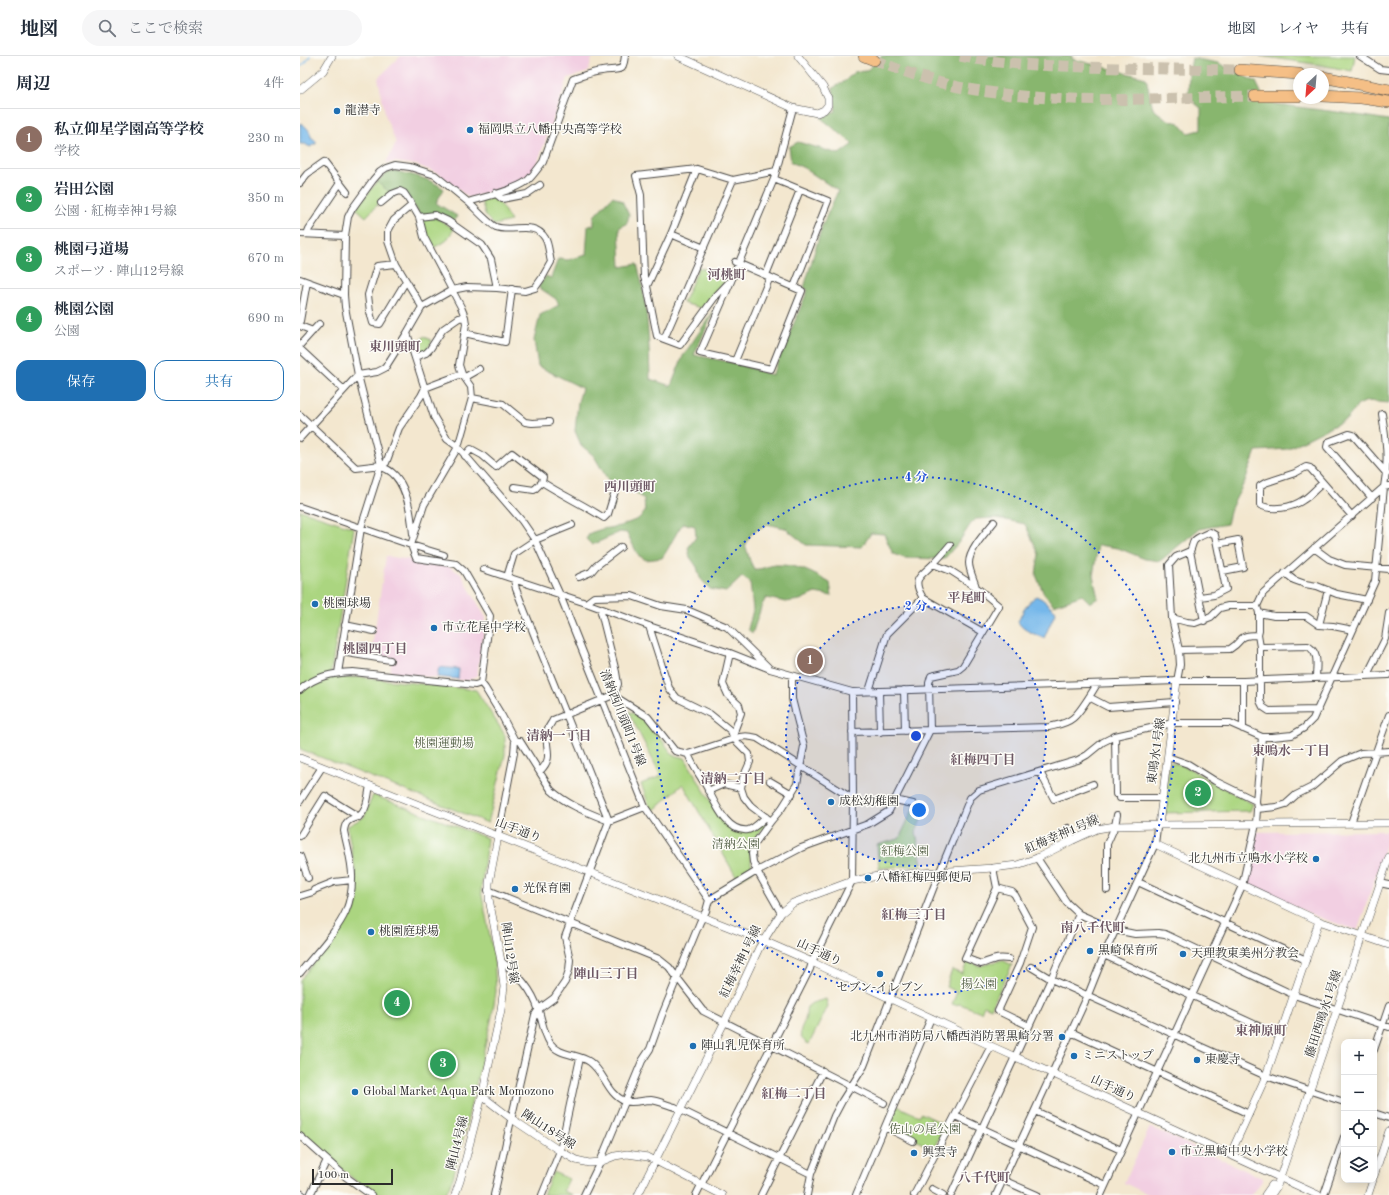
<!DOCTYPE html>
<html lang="ja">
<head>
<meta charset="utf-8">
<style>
	body { margin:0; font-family:"Old Standard TT","Noto Serif JP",serif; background:#f6f6f7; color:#1f2937 }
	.controls { position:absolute; right:12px; bottom:12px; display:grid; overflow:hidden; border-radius:8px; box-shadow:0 2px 10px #0003 }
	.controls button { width:36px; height:36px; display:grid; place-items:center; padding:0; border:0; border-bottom:1px solid #e0e1e3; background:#fff; color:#1f2937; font:20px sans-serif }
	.compass { position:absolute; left:993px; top:12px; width:36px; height:36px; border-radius:50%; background:#fff; box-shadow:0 2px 10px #0003; rotate:206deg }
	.scale { position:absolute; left:12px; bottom:10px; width:81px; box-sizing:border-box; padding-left:4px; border:2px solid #2b2b2b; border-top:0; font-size:11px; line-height:14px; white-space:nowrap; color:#2b2b2b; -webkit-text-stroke:3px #fdfcf7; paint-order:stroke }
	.you { position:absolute; left:619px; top:754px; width:14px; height:14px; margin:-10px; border:3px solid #fff; border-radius:50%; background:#1a73e8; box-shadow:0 0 0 6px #1a73e833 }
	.badge { display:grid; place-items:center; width:26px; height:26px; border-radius:50%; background:#1f6fb2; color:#fff; font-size:13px; font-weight:700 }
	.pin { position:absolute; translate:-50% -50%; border:2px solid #fff; box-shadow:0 1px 4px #0006 }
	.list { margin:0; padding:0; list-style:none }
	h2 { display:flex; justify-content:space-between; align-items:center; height:52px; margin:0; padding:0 16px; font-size:17px }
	h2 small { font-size:13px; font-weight:400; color:#747a83 }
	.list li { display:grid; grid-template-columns:26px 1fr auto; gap:12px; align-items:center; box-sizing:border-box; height:60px; padding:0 16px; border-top:1px solid #e0e1e3 }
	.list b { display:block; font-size:15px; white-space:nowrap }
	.list p { margin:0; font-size:13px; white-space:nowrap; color:#747a83 }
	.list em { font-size:13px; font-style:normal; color:#747a83 }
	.actions { display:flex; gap:8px; padding:12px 16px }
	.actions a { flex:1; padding:9px 0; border:1px solid #1f6fb2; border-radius:12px; text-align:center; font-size:14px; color:#1f6fb2 }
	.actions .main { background:#1f6fb2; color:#fff }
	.icon { flex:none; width:22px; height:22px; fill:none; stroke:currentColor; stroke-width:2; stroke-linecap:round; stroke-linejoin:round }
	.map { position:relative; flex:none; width:1089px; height:1139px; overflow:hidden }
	header { display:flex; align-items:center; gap:24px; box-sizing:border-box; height:56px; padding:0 20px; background:#fff; border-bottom:1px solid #e0e1e3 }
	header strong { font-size:19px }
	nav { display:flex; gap:22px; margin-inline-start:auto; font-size:14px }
	.search { width:280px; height:36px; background:#f6f6f7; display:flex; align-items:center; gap:10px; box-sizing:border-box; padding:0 14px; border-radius:22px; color:#747a83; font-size:15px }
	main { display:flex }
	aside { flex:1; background:#fff }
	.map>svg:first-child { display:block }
	.built { fill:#f2cfe2 }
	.green { fill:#abd580; stroke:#6b8056 }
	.forest { fill:#88b66e; stroke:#5a704c }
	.water { fill:#75b7ea; stroke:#50718a }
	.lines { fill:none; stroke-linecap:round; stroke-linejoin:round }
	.stream { stroke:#75b7ea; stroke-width:1.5 }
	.motorway-tunnel { stroke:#cbc1ae; stroke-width:11; stroke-dasharray:11 5.5; stroke-linecap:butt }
	.minor-casing { stroke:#494744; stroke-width:8 }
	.tertiary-casing { stroke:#494744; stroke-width:8 }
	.motorway-casing { stroke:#494744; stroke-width:12 }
	.minor { stroke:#fff; stroke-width:6 }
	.tertiary { stroke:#fff; stroke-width:7 }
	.motorway { stroke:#f5bf86; stroke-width:11 }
	.ring { fill:none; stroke:#1d4ed8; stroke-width:2; stroke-dasharray:2 4 }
	.poi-dot { fill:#1f6fb2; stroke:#fdfcf7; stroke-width:1.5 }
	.labels { text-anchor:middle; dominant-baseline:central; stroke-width:3; stroke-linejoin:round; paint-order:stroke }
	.poi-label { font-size:12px; fill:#2b2b2b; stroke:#fdfcf7; text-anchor:start }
	.street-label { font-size:12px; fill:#2b2b2b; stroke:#fdfcf7 }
	.park-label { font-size:12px; fill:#515e44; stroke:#fdfcf7 }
	.neighbourhood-label { font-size:13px; font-weight:bold; fill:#6d5864; stroke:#fdfcf7 }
	.centre { fill:#1d4ed8; stroke:#fdfcf7; stroke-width:2 }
	.ring-label { font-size:12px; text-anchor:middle; font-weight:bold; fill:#1d4ed8; stroke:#fdfcf7; stroke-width:3; stroke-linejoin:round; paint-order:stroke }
</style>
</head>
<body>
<header>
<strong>地図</strong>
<div class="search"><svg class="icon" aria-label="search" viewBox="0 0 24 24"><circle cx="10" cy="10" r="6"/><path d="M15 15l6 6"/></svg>ここで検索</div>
<nav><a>地図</a><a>レイヤ</a><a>共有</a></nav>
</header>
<main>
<aside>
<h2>周辺<small>4件</small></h2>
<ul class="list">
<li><span class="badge" style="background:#8d6e63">1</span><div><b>私立仰星学園高等学校</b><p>学校</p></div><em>230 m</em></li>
<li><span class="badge" style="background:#2e9e5b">2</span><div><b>岩田公園</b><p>公園 · 紅梅幸神1号線</p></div><em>350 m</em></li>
<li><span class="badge" style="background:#2e9e5b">3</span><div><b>桃園弓道場</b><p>スポーツ · 陣山12号線</p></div><em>670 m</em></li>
<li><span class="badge" style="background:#2e9e5b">4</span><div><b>桃園公園</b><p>公園</p></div><em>690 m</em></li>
</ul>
<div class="actions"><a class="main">保存</a><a>共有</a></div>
</aside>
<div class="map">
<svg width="1089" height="1139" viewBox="0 0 1089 1139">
	<rect width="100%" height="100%" fill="#fdfcf7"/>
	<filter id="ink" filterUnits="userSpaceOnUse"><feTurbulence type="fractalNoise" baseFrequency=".025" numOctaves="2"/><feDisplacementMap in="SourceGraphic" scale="8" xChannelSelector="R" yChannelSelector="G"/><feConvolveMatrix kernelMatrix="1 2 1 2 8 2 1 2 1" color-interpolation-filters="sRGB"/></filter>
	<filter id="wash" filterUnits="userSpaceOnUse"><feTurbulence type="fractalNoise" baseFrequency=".012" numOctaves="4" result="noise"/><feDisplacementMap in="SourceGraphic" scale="16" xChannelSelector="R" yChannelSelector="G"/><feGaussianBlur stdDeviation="0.9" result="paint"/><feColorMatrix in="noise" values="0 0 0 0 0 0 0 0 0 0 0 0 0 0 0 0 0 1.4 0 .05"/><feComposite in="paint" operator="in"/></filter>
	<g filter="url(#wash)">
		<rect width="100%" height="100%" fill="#f3e7cf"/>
		<path class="built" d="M101,0H293L288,16L268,22L238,105L232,115L225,122L210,130L169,142L139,118L117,109L96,106L86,107L96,87L86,62L78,22Z
			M86,500L148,510L161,518L186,562L177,619L168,625L90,617L92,602L71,599Z
			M1088,775L1089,780L1058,873L1056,874L1015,860L948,829L947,826L957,776Z
			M850,1071L962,1122V1125L952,1139H850L824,1127Z"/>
		<path class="green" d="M960,0H1055L1052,15L1020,9Z
			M77,126L91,137L80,146L66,161L56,152Z
			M190,140L197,143L211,165L194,169L186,161L181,144Z
			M134,162L140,164L154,173L146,185L133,192L126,180L122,163Z
			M399,211L428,222L401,252L383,247Z
			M124,280L132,285L126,295L116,297L112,287L121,284Z
			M0,454L54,472L30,622L60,621L176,634L205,679V699L188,767L0,693Z
			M328,655L347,664L373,699L385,702L418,758L432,772H457L466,765L467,767L452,787L451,807L453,813L452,816L438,824L383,728L353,755L349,749L341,728L361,720Z
			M870,706L885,710L910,725L953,748L950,755L862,757Z
			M73,739L187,782L181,835L194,901L196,935L192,960L161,1091L153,1122L145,1139H76L65,1133L0,1076V924L40,875L50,859L55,839L56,820L48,774V770L64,761Z
			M614,751L624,756L616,776L622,809L579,812L577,789L599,783Z
			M702,904L712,909L691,952L684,949L681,956L660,948L655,949L652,948L657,936L646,931L652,914L662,918L668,905L680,910Z
			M526,943L528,950L509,988C493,980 504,970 506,960C506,957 506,954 507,951L512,947Z
			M597,1050L619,1060L621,1057L646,1069L633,1093L588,1070Z
			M253,1116L269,1123L263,1135L272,1139H243Z"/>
		<path class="forest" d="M581,0H772V3L846,22L853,53L868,64L879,67L888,77L901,74V52L888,42L889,18L892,2L918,7L956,26L966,47L1037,56L1089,64V347L1067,345L1058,349L1047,363L987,393L956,395L945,425L931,452L927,468L899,473L860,505L845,503L818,492L798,489L793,520L798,542L790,547L782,539L754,549L744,538L736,519L739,498L725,468L696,462L676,463L670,469L659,486L644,503L604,502L593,498L584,478L571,477L562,491L506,489L485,472L467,468L452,477L445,488L450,505L454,513C462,514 469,509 476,509C497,508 513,517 530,527L532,540L515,537L500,544L486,546L466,542L462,549L452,578L448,573L453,554L450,526L442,521L426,536L410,533L400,522L397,511L390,501L388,492L396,481L395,470L383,467C375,478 370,491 362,502L346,504L338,499L327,477L320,476L292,489L286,483L290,477L302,473L320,470L338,463L345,456L344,443L334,435L308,424L294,400L281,389L275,375L278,346L282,332L238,310L234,284L240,259L259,249L256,243L238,231L246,220L251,222L258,203L268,204L286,199L288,170L294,169V160L313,140L322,145L329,159L327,167L319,172L321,211L337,208C348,245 349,285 350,323L371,330L383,300L415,253L394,299L434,307L472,319L508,234L504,232L522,170L538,135L504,112L491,106L489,91L498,86L539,98L553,88L521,62L536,55L533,32L545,25L554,16L566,15L579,4Z
			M95,115C113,119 129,122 144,133L136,147L157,160L153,167L148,164L120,159L105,136L91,137L77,126L85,118Z"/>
		<path class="water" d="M0,67C6,70 10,74 11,81L16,85V88H13L11,91L8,90L5,88H0Z
			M736,540L742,543L756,555L744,582C735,578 723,575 718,566C723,555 726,548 736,540Z
			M139,611L159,613L158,623L137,621Z"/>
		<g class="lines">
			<path class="stream" d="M0,11L6,6L10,0"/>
		</g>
	</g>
	<g filter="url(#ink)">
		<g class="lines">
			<path class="motorway-tunnel" d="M660,0C694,7 729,9 763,10C822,13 881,13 940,14
				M574,4C604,16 633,26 664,32C759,50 858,42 955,40"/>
			<g class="minor-casing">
				<path id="minor" d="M1060,0L1080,13L1089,14
					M397,113L371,178L347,230L357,280L364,283L433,124
					M474,123L528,145L494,231
					M0,127L7,118L24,106L47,136
					M195,137L202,143L227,138L240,129
					M81,147L92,138L100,135L104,137L112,149
					M119,161L124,181L161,251L165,261L166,268L159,309L162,318L171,331L172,342L158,391L124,449L111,489L144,499
					M0,178L45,180
					M7,178L9,173L40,127
					M371,178L404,192
					M96,208L77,210L68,239L70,256L73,267L80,268L106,225
					M466,219L500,134
					M0,223L44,239
					M432,223L400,297L471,313L502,235L435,206
					M347,230L344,221L341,139L336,120L397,113L433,124L476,115
					M122,251L96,208L88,185V175L94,164L112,149L119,161L135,159L148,165L182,189L191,203L197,232
					M0,265L7,226
					M0,270L13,275
					M164,277L205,286L212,233
					M364,283L380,289L415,241L432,223L474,123L493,52
					M0,289L19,268
					M0,293L44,334
					M115,301L126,297L130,293L143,273L159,262L165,261
					M435,305L470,221
					M165,321L179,313
					M172,342L203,348L225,366L232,367L249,366
					M0,359L56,412L81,409L86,407L99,372L121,340L125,332L162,318
					M0,382L58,319L77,316L85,312L107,277
					M165,400L171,393L182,399L196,411L212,397L243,421L242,426C262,439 284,449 304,462L308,458L315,435
					M81,411C106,417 111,456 113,478
					M1023,427C1016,432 1010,440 1003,444C992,452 972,455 960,449V430L965,427L995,417L1006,411L1010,412L1052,460
					M214,431L234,434L242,426
					M1072,442L1027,391L1028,386L1049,378L1053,379L1087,418
					M0,451L111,489L116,502L156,508L164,515L190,560L181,627
					M917,488L938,484L943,511L923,515
					M1014,492L1029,503L1045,509L1089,513
					M890,495C892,492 892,488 894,485C897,481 906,478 910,476L915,479L926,533L914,539L900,541
					M183,513L286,547L349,570L430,597L470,613L552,636
					M985,517L994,524L1005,528L1017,530L1037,538L1067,544
					M207,521L214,498L235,484L272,469
					M279,521L291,516L296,510L321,491
					M676,531C674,524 669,514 669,507C669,494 686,476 694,466
					M623,542L683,576
					M286,547L294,541L332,540L361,550L387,554L427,571L468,611
					M957,550L959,557V575L958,579L960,591V645L963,651L969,655L1018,654
					M300,552L316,616L318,628L314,640
					M959,557L974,560H1006L1019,569L1033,570L1053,574
					M872,562L887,566L895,567L911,561L920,552L928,550H957L963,537L1084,431L1089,430
					M45,569L74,575
					M1019,569L1028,534
					M349,570L369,632L377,642L410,658L431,675L434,683L449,698L450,706L443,722L441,732L444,741L451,750L471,765
					M960,591L1008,590C1020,598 1016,609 1016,622
					M879,594L930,593C945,584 936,579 958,579
					M41,596L90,604
					M430,597L423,628L428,639L439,649L441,657L435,673L434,682
					M38,617L61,472L81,409L58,319L45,251L44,239L45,180L48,161L52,153L73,124L80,116L86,112L95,109L110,111L135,119L168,146
					M1067,619L1085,583L1089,557
					M877,625L880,609L879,594L872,562L869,509L876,501L890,495L904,565
					M943,625V673
					M0,634C15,620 33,617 53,616L175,629L181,627L185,632L202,660L215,685L214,697L198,780
					M604,634L605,675
					M569,635L587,578L623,542C611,522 620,521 633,508C639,502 645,495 650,489
					M579,635L580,676
					M789,641L808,651L875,646
					M552,676L630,674L629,627L631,620L658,614L663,610L699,550L676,531L651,515L633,508
					M815,680L816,738
					M215,685H220L251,734C267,749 289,757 309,765L345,751
					M388,698C393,710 398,717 405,728C414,743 425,777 448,774C454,773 461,765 466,761
					M868,701L888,708L915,725L956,745
					M240,715C255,701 244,692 247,675C248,671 251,668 253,664L311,640H314L348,661L375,695L388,698L434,683C443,679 448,680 457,682L553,743
					M740,716L754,743L793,728
					M470,725L492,738
					M408,735L424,728L441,732
					M820,742H862
					M595,744L613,748
					M0,745L22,711
					M957,753L976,751L986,748L996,739L1012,731L1042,705L1061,697L1089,695
					M794,762L797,773
					M1051,767L1089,659
					M768,772L773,784
					M0,780L25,740L59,761
					M0,800L8,822
					M737,802L767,847L779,858L815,874L835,878L858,877L865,878L994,939L1089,971
					M693,812L697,832L665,902L681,908C693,904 696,901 709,903
					M838,826L1006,904
					M1080,827L1089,829
					M697,832L712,836L715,839L732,871L720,907L698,955L729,970
					M188,834L359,903L369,911L403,955L584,1047
					M807,834V788L815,770L817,759
					M0,840L13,836L14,834L34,826L52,824
					M409,844L457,815L501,792L568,768L589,755L630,674L749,671C757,669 766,668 773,662C781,655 791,638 797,628
					M481,857L457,815L453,806L452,798L453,790L471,765L482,752L497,728L504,690L492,643V620
					M804,899L980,980
					M201,905C219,919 232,933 239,955C242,965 244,978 250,987C260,1001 278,997 290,1006C305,1017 307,1037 324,1045C332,1048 343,1044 351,1044C359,1045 367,1049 375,1051L511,1118
					M731,911L751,923L966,1020L1044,1046
					M0,917C14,899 37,876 46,855C50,845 52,834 52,824C53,808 47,791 44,775C46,758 57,766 63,756C68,749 68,738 70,730
					M771,976L949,1058
					M1074,994L1089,950
					M735,1055L821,1094
					M1074,1057L1089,1062
					M655,1060L805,1129
					M585,1071L613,1085
					M0,1080L46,1121L71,1139
					M703,1124L737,1139
					M632,1133L643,1139
					M0,1137L3,1139
					M10,1139L27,1104
					M194,1139L235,959L239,953L254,942L265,926L269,914L270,904L265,881L309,765L225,556L216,533L214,524
					M242,1139L260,1095L280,1002
					M284,1139L300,1106L342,1005L350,993L362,959L400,866L406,855L409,844L345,751L260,539L235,484L222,465L158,391L147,383L134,361L107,277L122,251L152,234L167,231L197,232L225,235L235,232L242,222L251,206C249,199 249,188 245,182C234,164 212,177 196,171C189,168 174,151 168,146C184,141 214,135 227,125C233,120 238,112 243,106L273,23C283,20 292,16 302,15C309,13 315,15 322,12L324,6L325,0
					M396,1139L510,913L512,906L552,825L553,743L552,636L877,625H943L1089,619
					M461,1139L523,1015
					M507,1139L511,1118L534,1060L542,1045L564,1010L640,815L670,742L679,734L778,704L787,699L803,686L815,680L873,667H930L962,681H972L992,679L1004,672L1013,663L1075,525L1084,431C1089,405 1086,384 1082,358
					M556,1139L631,962
					M614,1139L691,990
					M651,1139L751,923L779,858
					M696,1139L771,976L788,939L804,899L855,788L857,772L859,769
					M801,1139L942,830L956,768L957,753L956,745L962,681
					M1024,1139L1044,1081"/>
			</g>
			<g class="tertiary-casing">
				<path id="tertiary" d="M378,0L493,52L517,57L524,54L528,49V42L523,31L498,0
					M0,34L23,15L32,0
					M0,702L464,885L512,906L691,990L758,1020L1018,1139
					M859,769L877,625
					M855,788L1019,865L1089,889
					M182,1040L212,1063L260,1095L276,1104L289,1107L300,1106L315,1100L327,1098L348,1101L422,1139
					M930,1099L966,1020L1019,865
					M1074,1120L1089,1075
					M155,1139L160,1125L182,1040L201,954L204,931L201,905L189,843V827L198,780
					M338,1139L425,965L459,892L481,857L493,847L552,825L578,820L693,812L717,809L737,802L773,784L797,773L815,770L859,769L1089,767
					M965,1139L972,1129
					M971,1139L977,1130L1089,801
					M1068,1139L1073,1124"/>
			</g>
			<g class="motorway-casing">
				<path id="motorway" d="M564,0L574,4
					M940,14L999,18
					M1023,21L1089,34
					M955,40H999
					M1023,40L1061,42L1089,46"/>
			</g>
			<use href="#minor" class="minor"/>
			<use href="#tertiary" class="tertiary"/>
			<use href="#motorway" class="motorway"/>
		</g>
	</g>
	<circle cx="616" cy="680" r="130" fill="#1d4ed8" fill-opacity=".12"/>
	<g class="ring">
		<circle cx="616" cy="680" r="130"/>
		<circle cx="616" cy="680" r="259"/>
	</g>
	<g class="poi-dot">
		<circle cx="37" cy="55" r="4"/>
		<circle cx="170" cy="74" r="4"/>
		<circle cx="15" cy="548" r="4"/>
		<circle cx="134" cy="572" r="4"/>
		<circle cx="531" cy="746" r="4"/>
		<circle cx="1016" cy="803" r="4"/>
		<circle cx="568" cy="822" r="4"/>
		<circle cx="215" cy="833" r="4"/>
		<circle cx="71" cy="876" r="4"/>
		<circle cx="790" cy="895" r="4"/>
		<circle cx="883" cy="898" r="4"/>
		<circle cx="580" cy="918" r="4"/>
		<circle cx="762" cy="981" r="4"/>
		<circle cx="393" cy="990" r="4"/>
		<circle cx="774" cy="1000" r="4"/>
		<circle cx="897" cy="1004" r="4"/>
		<circle cx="55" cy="1036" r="4"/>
		<circle cx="872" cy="1096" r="4"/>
		<circle cx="614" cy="1097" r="4"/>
	</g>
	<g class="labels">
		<g class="poi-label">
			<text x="45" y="55">龍潜寺</text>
			<text x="178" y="74">福岡県立八幡中央高等学校</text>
			<text x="23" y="548">桃園球場</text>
			<text x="142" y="572">市立花尾中学校</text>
			<text x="539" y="746">成松幼稚園</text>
			<text x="1008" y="803" text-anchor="end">北九州市立鳴水小学校</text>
			<text x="576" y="822">八幡紅梅四郵便局</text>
			<text x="223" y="833">光保育園</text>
			<text x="79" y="876">桃園庭球場</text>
			<text x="798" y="895">黒崎保育所</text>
			<text x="891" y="898">天理教東美州分教会</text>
			<text x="580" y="932" text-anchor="middle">セブン-イレブン</text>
			<text x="754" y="981" text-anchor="end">北九州市消防局八幡西消防署黒崎分署</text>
			<text x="401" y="990">陣山乳児保育所</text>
			<text x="782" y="1000">ミニストップ</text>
			<text x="905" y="1004">東慶寺</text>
			<text x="63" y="1036">Global Market Aqua Park Momozono</text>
			<text x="880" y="1096">市立黒崎中央小学校</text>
			<text x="622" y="1097">興雲寺</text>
		</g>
		<g class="street-label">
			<text transform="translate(322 662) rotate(68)">清納西川頭町1号線</text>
			<text transform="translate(857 695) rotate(-82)">東鳴水1号線</text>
			<text transform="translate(218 775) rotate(21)">山手通り</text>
			<text transform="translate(762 779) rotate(-23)">紅梅幸神1号線</text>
			<text transform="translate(209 897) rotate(82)">陣山12号線</text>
			<text transform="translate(519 897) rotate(25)">山手通り</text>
			<text transform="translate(441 906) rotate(-64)">紅梅幸神1号線</text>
			<text transform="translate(1024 958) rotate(-72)">藤田西鳴水1号線</text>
			<text transform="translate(813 1033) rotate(25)">山手通り</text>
			<text transform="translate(248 1074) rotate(33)">陣山18号線</text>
			<text transform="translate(158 1087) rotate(-76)">陣山4号線</text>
		</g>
		<g class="park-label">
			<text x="144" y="688">桃園運動場</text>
			<text x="436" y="789">清納公園</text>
			<text x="605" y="796">紅梅公園</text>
			<text x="679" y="929">揚公園</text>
			<text x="625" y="1074">佐山の尾公園</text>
		</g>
		<g class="neighbourhood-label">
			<text x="427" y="219">河桃町</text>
			<text x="95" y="291">東川頭町</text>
			<text x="330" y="431">西川頭町</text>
			<text x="667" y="542">平尾町</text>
			<text x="75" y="593">桃園四丁目</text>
			<text x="259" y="680">清納一丁目</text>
			<text x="991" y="695">東鳴水一丁目</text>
			<text x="683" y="704">紅梅四丁目</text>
			<text x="433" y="723">清納二丁目</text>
			<text x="614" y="859">紅梅三丁目</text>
			<text x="793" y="872">南八千代町</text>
			<text x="306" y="918">陣山三丁目</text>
			<text x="961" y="975">東神原町</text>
			<text x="494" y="1038">紅梅二丁目</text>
			<text x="684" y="1122">八千代町</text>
		</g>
	</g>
	<circle cx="616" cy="680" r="6" class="centre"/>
	<g class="ring-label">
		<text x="616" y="425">4 分</text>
		<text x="616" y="554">2 分</text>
	</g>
</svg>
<div class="controls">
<button>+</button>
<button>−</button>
<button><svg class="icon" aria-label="locate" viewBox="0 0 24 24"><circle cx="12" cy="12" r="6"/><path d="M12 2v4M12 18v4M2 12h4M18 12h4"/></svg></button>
<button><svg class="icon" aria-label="layers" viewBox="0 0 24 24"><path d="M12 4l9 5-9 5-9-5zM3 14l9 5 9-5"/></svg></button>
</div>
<svg class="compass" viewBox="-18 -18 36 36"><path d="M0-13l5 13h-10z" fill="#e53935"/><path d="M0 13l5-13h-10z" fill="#747a83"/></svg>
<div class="scale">100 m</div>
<div class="you"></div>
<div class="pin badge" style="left:510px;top:605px;background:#8d6e63">1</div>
<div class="pin badge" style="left:898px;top:737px;background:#2e9e5b">2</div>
<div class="pin badge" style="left:143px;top:1008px;background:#2e9e5b">3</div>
<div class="pin badge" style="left:97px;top:947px;background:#2e9e5b">4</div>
</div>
</main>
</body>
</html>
